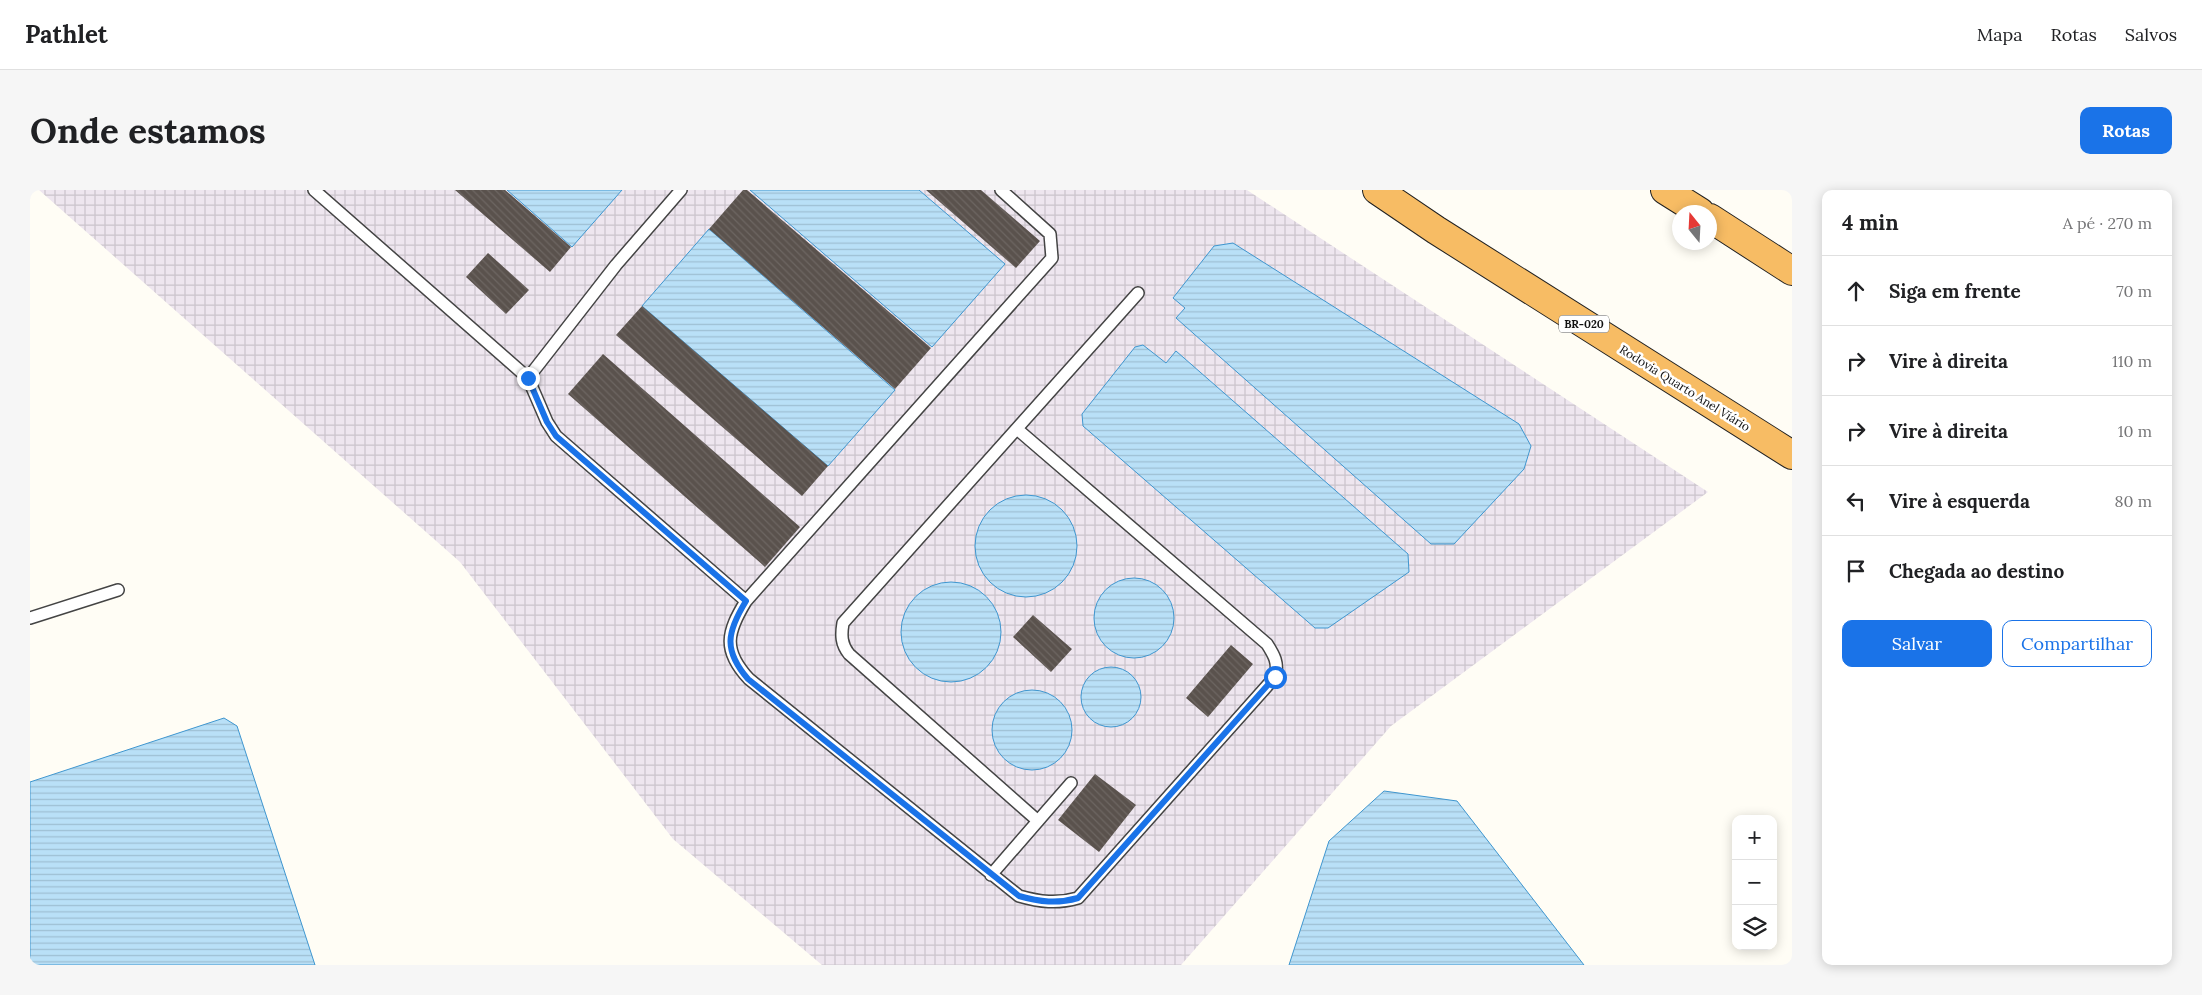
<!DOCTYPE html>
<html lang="pt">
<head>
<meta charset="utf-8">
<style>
	body { margin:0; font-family:Lora,serif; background:#f6f6f6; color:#202124 }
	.controls { position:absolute; right:15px; bottom:15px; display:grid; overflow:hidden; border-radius:10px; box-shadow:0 2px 12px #0003 }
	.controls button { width:45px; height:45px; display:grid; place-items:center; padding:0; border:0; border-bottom:1px solid #e0e0e0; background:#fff; color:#202124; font:25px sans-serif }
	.compass { position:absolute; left:1642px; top:15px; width:45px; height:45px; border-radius:50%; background:#fff; box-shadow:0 2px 12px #0003; rotate:342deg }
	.stop { position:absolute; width:15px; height:15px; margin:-11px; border:4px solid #1a73e8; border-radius:50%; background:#fff }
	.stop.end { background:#1a73e8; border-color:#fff; box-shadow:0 1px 5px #0008 }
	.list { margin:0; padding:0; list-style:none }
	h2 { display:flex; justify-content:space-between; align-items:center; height:65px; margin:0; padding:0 20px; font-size:21px }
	h2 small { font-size:16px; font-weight:400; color:#757577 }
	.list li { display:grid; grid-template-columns:32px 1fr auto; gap:15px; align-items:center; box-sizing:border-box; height:70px; padding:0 20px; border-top:1px solid #e0e0e0 }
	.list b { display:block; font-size:19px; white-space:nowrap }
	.list em { font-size:16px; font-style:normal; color:#757577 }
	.actions { display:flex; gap:10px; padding:15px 20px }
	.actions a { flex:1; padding:11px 0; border:1px solid #1a73e8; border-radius:10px; text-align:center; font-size:18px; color:#1a73e8 }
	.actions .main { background:#1a73e8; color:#fff }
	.icon { flex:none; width:28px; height:28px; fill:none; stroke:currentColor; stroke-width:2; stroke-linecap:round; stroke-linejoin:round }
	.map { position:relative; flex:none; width:1762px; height:775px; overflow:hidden; border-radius:10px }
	header { display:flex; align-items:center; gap:30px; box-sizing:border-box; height:70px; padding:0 25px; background:#fff; border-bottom:1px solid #e0e0e0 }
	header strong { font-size:24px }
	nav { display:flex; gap:28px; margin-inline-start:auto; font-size:18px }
	.intro { display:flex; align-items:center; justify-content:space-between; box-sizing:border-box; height:120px; padding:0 30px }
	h1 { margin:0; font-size:35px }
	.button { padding:12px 22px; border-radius:10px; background:#1a73e8; color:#fff; font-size:18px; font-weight:700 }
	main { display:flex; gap:30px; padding:0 30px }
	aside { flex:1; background:#fff; border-radius:10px; box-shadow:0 2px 12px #0003 }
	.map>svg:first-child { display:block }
	.industrial { fill:url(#industrial-grid) }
	.water { fill:url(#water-rules); stroke:#3f96cf }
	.building { fill:url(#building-back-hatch) }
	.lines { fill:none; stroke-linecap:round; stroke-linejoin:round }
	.service-casing { stroke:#444; stroke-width:14 }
	.trunk-casing { stroke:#222; stroke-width:30 }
	.service { stroke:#fff; stroke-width:11 }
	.trunk { stroke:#f7bc64; stroke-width:28 }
	.route { stroke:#1a73e8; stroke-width:6 }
	.labels { text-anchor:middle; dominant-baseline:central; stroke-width:5; stroke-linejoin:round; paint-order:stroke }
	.shield { fill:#fff; stroke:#585858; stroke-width:1 }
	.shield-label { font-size:11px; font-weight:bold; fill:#111 }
	.street-label { font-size:12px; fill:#111; stroke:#fff }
</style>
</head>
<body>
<header>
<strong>Pathlet</strong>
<nav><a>Mapa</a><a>Rotas</a><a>Salvos</a></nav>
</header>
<div class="intro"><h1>Onde estamos</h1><a class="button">Rotas</a></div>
<main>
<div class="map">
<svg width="1762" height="775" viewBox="0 0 1762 775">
	<defs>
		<pattern id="industrial-grid" width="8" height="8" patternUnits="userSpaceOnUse" patternTransform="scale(1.25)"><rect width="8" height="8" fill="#eee6ef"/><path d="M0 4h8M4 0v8" fill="none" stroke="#cbc4cc"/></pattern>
		<pattern id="water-rules" width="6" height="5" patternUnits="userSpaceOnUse" patternTransform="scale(1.25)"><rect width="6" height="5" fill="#b9e0f7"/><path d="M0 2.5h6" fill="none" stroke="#9ebfd3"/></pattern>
		<pattern id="building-back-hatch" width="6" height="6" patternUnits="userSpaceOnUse" patternTransform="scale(1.25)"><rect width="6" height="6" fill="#5a524d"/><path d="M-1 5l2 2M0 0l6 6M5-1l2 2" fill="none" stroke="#6d6662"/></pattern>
	</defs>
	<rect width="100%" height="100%" fill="#fffdf5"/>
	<path class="industrial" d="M9,0H1217L1678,302L1361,536L1151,775H792L643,649L430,372Z"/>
	<path class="water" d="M477,0H592L542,57Z
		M720,0H889L975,74L902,157Z
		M679,39L865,200L798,276L612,116Z
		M1203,53L1489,234L1501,256L1494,279L1424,354H1401L1146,128L1155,118L1143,108L1184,56Z
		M1113,155L1136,173L1146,161L1378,364L1379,382L1298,438H1285L1053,236L1052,224L1105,157Z
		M945 356a51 51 0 1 1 102 0a51 51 0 1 1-102 0Z
		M1064 428a40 40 0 1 1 80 0a40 40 0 1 1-80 0Z
		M871 442a50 50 0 1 1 100 0a50 50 0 1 1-100 0Z
		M1051 507a30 30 0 1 1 60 0a30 30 0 1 1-60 0Z
		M962 540a40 40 0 1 1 80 0a40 40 0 1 1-80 0Z
		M194,528L207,536L285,775H0V592Z
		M1354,601L1427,611L1554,775H1259L1299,651Z"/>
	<path class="building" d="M425,0H475L541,57L520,82Z
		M713,0H717L901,158L865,199L679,39Z
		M896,0H951L1010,51L986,78Z
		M458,63L499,100L476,124L436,87Z
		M612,116L798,276L772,306L586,145Z
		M573,164L770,337L735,377L538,204Z
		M1003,425L1042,459L1021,482L983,447Z
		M1201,455L1223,474L1178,527L1156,508Z
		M1065,584L1106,615L1069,662L1028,630Z"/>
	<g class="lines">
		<g class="service-casing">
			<path id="service" d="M284,0L498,188L517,232L526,246L716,411
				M971,0L1020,44L1022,68L716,411C697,442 692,460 719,489L989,706C1010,712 1027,714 1048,708L1245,487C1249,473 1244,465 1237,454L987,239
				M498,188L586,75L651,0
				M0,428L88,400
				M1008,631L819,464C811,454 811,445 813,433L1108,103
				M961,685L1041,593"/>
		</g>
		<g class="trunk-casing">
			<path id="trunk" d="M1347,0L1406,40L1762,265
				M1635,0L1670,22
				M1680,28L1762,81"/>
		</g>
		<use href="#service" class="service"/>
		<use href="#trunk" class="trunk"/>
	</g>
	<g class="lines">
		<path class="route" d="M498,188L517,232L526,246L716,411C697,442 693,460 718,489L989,706C1010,712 1027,714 1048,708L1245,487"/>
	</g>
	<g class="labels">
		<rect class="shield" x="1529" y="125.5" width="50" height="17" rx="4"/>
		<g class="shield-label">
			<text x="1554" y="134">BR-020</text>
		</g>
		<g class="street-label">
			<text transform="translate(1655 198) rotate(32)">Rodovia Quarto Anel Viário</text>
		</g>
	</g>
</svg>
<div class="controls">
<button>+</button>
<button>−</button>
<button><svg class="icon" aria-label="layers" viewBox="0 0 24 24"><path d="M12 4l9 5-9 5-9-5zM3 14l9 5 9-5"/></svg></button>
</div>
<svg class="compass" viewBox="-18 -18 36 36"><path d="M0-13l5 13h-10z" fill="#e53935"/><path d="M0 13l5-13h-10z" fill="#757577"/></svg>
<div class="stop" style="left:1245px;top:487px"></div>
<div class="stop end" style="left:498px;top:188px"></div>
</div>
<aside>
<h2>4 min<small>A pé · 270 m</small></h2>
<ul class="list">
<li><svg class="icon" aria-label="ahead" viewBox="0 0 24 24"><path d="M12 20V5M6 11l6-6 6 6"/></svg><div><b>Siga em frente</b></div><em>70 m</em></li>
<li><svg class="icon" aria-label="right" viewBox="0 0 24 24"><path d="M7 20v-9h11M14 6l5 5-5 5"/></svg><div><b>Vire à direita</b></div><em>110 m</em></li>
<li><svg class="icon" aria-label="right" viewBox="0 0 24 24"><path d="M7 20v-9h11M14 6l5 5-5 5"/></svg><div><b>Vire à direita</b></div><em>10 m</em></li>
<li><svg class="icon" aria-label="left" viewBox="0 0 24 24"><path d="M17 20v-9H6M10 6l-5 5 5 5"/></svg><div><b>Vire à esquerda</b></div><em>80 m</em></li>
<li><svg class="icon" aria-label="arrive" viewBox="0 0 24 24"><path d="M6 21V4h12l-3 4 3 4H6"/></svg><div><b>Chegada ao destino</b></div></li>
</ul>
<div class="actions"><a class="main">Salvar</a><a>Compartilhar</a></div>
</aside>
</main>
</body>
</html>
